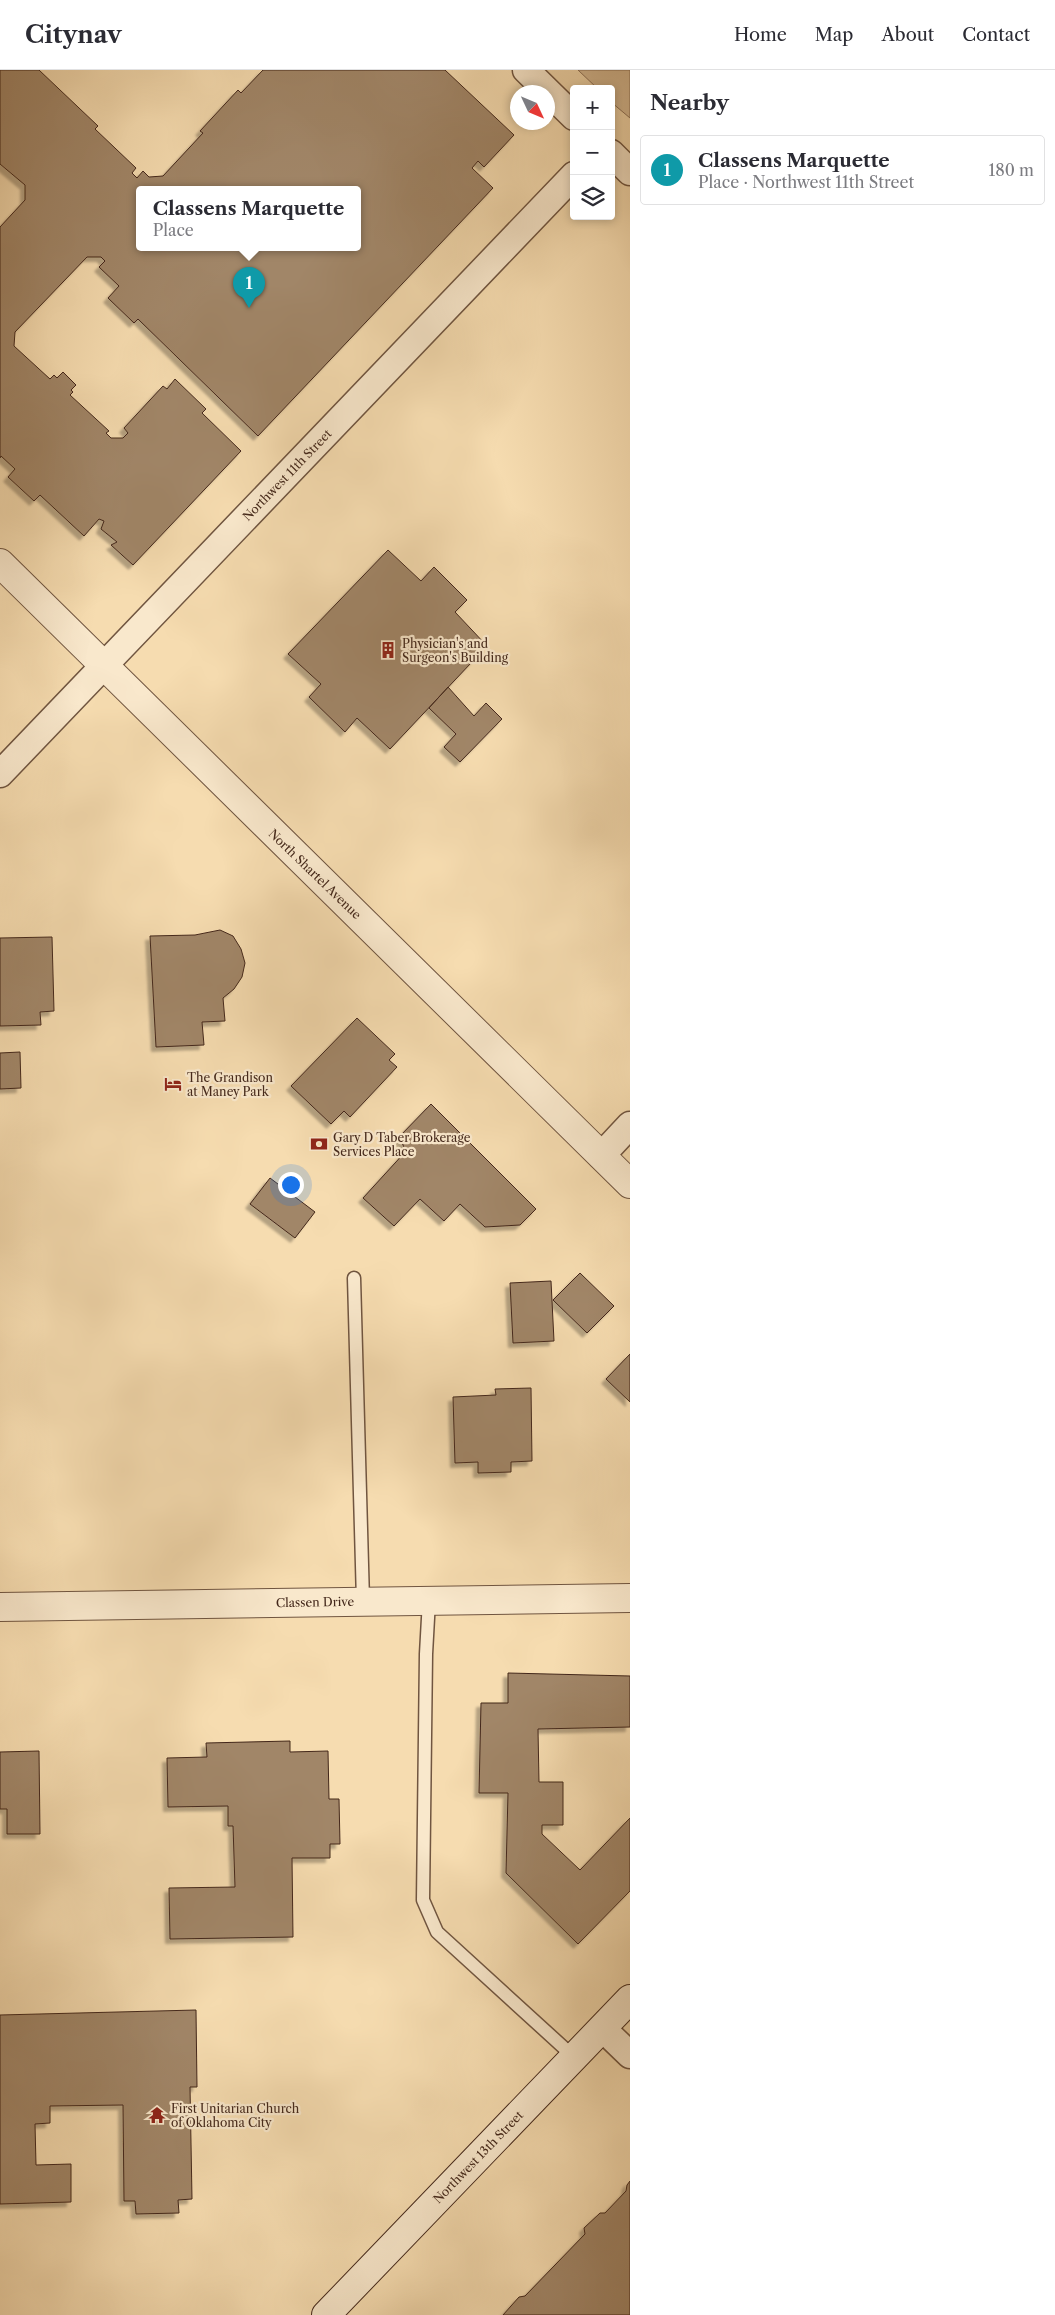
<!DOCTYPE html>
<html lang="en">
<head>
<meta charset="utf-8">
<style>
	body { margin:0; font-family:"Libre Caslon Text",serif; background:#f7f7f7; color:#2b2b33 }
	.controls { position:absolute; right:15px; top:15px; display:grid; overflow:hidden; border-radius:5px; box-shadow:0 2px 8px #0003 }
	.controls button { width:45px; height:45px; display:grid; place-items:center; padding:0; border:0; border-bottom:1px solid #e1e1e2; background:#fff; color:#2b2b33; font:25px sans-serif }
	.compass { position:absolute; left:510px; top:15px; width:45px; height:45px; border-radius:50%; background:#fff; box-shadow:0 2px 8px #0003; rotate:134deg }
	.you { position:absolute; left:290px; top:1114px; width:18px; height:18px; margin:-12px; border:4px solid #fff; border-radius:50%; background:#1a73e8; box-shadow:0 0 0 8px #1a73e833 }
	.badge { display:grid; place-items:center; width:32px; height:32px; border-radius:50%; background:#d93025; color:#fff; font-size:16px; font-weight:700 }
	.pin { position:absolute; translate:-50% -41px; filter:drop-shadow(0 1px 2px #0008) }
	.pin::after { content:''; position:absolute; top:26px; width:18px; height:15px; background:inherit; clip-path:polygon(0 0,100% 0,50% 100%) }
	.popup { position:absolute; left:136px; top:116px; width:225px; height:65px; box-sizing:border-box; display:grid; place-content:center; border-radius:5px; background:#fff; filter:drop-shadow(0 1px 4px #0005); font-size:16px; white-space:nowrap; color:#7c7c81 }
	.popup b { font-size:19px; color:#2b2b33 }
	.popup::after { content:''; position:absolute; left:50%; top:100%; margin-left:-10px; border:10px solid transparent; border-top-color:#fff }
	.list { margin:0; padding:0; list-style:none }
	h2 { display:flex; justify-content:space-between; align-items:center; height:65px; margin:0; padding:0 20px; font-size:21px }
	h2 small { font-size:16px; font-weight:400; color:#7c7c81 }
	.list li { display:grid; grid-template-columns:32px 1fr auto; gap:15px; align-items:center; box-sizing:border-box; height:70px; margin:0 10px 10px; padding:0 10px; border:1px solid #e1e1e2; border-radius:5px }
	.list b { display:block; font-size:19px; white-space:nowrap }
	.list p { margin:0; font-size:16px; white-space:nowrap; color:#7c7c81 }
	.list em { font-size:16px; font-style:normal; color:#7c7c81 }
	.icon { flex:none; width:28px; height:28px; fill:none; stroke:currentColor; stroke-width:2; stroke-linecap:round; stroke-linejoin:round }
	.map { position:relative; flex:none; width:630px; height:2245px; overflow:hidden }
	header { display:flex; align-items:center; gap:30px; box-sizing:border-box; height:70px; padding:0 25px; background:#fff; border-bottom:1px solid #e1e1e2 }
	header strong { font-size:24px }
	nav { display:flex; gap:28px; margin-inline-start:auto; font-size:18px }
	main { display:flex }
	aside { flex:1; background:#fff }
	.map>svg:first-child { display:block }
	.green { fill:#d8bd97; stroke:#8e7259 }
	.building { fill:#a18668; stroke:#44281b; fill-rule:evenodd; filter:url(#shadow) }
	.lines { fill:none; stroke-linecap:round; stroke-linejoin:round }
	.service-casing { stroke:#705540; stroke-width:15 }
	.minor-casing { stroke:#705540; stroke-width:29 }
	.tertiary-casing { stroke:#705540; stroke-width:30 }
	.secondary-casing { stroke:#44281b; stroke-width:30 }
	.service { stroke:#f9e8cc; stroke-width:12 }
	.minor { stroke:#f9e8cc; stroke-width:26 }
	.tertiary { stroke:#f9e8cc; stroke-width:28 }
	.secondary { stroke:#f9e8cc; stroke-width:28 }
	.labels { text-anchor:middle; dominant-baseline:central; stroke-width:4.5; stroke-linejoin:round; paint-order:stroke }
	.street-label { font-size:12px; fill:#44281b; stroke:#f9e8cc }
	.poi-label { font-size:12px; fill:#44281b; stroke:#f9e8cc; text-anchor:start }
</style>
</head>
<body>
<header>
<strong>Citynav</strong>
<nav><a>Home</a><a>Map</a><a>About</a><a>Contact</a></nav>
</header>
<main>
<div class="map">
<svg width="630" height="2245" viewBox="0 0 630 2245">
	<defs>
		<filter id="shadow"><feDropShadow dx="-4.5" dy="4.5" stdDeviation="1" flood-color="#0004"/></filter>
	</defs>
	<rect width="100%" height="100%" fill="#f6dcb0"/>
	<filter id="stains"><feTurbulence type="fractalNoise" baseFrequency=".004" numOctaves="4"/><feColorMatrix values="0 0 0 0 .2 0 0 0 0 .09 0 0 0 0 .02 0 0 0 .5 -.17"/></filter>
	<radialGradient id="worn" r=".72"><stop offset=".6" stop-color="#630" stop-opacity="0"/><stop offset="1" stop-color="#630" stop-opacity=".3"/></radialGradient>
	<path class="green" d="M578,0H630V48L611,32V19H598Z"/>
	<path class="building" d="M0,0H39L98,56L95,59L136,98L132,103L137,108L143,101L149,107L163,106L203,63L200,61L238,20L241,23L263,0H445L514,65L484,97L478,91L472,98L493,118L258,366L138,249L134,253L108,228L119,216L99,197L105,191L101,187H87L15,262L14,276L50,309L54,305L57,308L63,302L76,315L71,320L73,322L70,325L109,361L106,363L111,368H123L128,363L124,358L163,316L167,319L175,309L206,339L202,343L241,381L133,495L111,475L117,472L101,459L104,451L99,449L84,466L40,425L34,431L8,407L15,399L1,386L0,388V157L25,130V115L0,94ZM140,119H358V177H140Z
		M388,480L421,511L434,497L467,530L455,542L487,576L390,679L357,648L345,662L309,627L321,614L288,584Z
		M448,617L474,646L486,633L502,649L460,692L444,677L456,664L429,638Z
		M220,860L233,866L241,879L245,893L242,907L234,919L223,928L225,951L202,952L204,975L156,977L150,866L195,865Z
		M52,867L54,941L40,942L41,955L0,956V868Z
		M357,948L395,984L389,990L397,997L350,1047L344,1041L331,1054L291,1016Z
		M20,982L21,1018L0,1019V983Z
		M431,1034L536,1139L520,1155L485,1157L460,1134L444,1151L420,1129L394,1156L363,1128L406,1081L399,1067Z
		M270,1108L315,1142L295,1168L250,1134Z
		M580,1203L614,1236L587,1263L553,1230Z
		M551,1211L554,1271L513,1273L510,1213Z
		M630,1284V1332L606,1309Z
		M531,1318L532,1391L511,1392V1402L478,1403V1392L455,1393L453,1327L496,1325L495,1319Z
		M508,1603L630,1606V1657L538,1659L539,1712H563V1755H542V1764L580,1800L630,1748V1821L578,1874L506,1803L508,1723H479L481,1633H508Z
		M290,1671V1682L328,1681L329,1729H339L340,1774H330V1788H292L293,1867L170,1869L169,1818L235,1817L233,1756H228V1736L168,1737L167,1688L207,1687L206,1673Z
		M39,1681L40,1764H7V1739H0V1682Z
		M196,1940L197,2017H190L192,2129L178,2130L179,2143L136,2144L135,2131H124L123,2035L50,2036V2053L35,2054L36,2095L71,2094V2132L0,2134V1945Z
		M630,2111V2245H503L519,2227L525,2226L585,2164L584,2158L600,2143H605L626,2121L627,2115Z"/>
	<g class="lines">
		<g class="service-casing">
			<path id="service" d="M354,1208L363,1531
				M429,1530L426,1584L423,1830L437,1862L574,1987"/>
		</g>
		<g class="minor-casing">
			<path id="minor" d="M526,0L574,47
				M611,83L630,102
				M0,704L574,105
				M601,1086L630,1055
				M602,1958L630,1985"/>
		</g>
		<g class="tertiary-casing">
			<path id="tertiary" d="M0,493L630,1114
				M0,1537L630,1528"/>
		</g>
		<g class="secondary-casing">
			<path id="secondary" d="M326,2245L630,1929"/>
		</g>
		<use href="#service" class="service"/>
		<use href="#minor" class="minor"/>
		<use href="#tertiary" class="tertiary"/>
		<use href="#secondary" class="secondary"/>
	</g>
	<defs>
		<g id="building-bare" transform="scale(1.35)"><path d="M-4-6H4V6H1V3H-1V6H-4ZM-2.5-4.3h1.7v1.8h-1.7ZM.8-4.3h1.7v1.8H.8ZM-2.5-1h1.7V.8h-1.7ZM.8-1h1.7V.8H.8Z" fill="#8f2418" stroke="#f9e8cc" stroke-width="2.5" paint-order="stroke"/></g>
		<g id="hotel-bare" transform="scale(1.35)"><path d="M-6-4.5h1.5V1H6V5H4.5V3h-9V5H-6ZM-4 0a1.8 1.8 0 1 1 3.6 0ZM.5 0V-2.5h3Q6-2.5 6 0Z" fill="#8f2418" stroke="#f9e8cc" stroke-width="2.5" paint-order="stroke"/></g>
		<g id="bank-bare" transform="scale(1.35)"><path d="M-6-4H6V4H-6ZM0-2.3a2.3 2.3 0 1 0 0 4.6a2.3 2.3 0 1 0 0-4.6Z" fill="#8f2418" stroke="#f9e8cc" stroke-width="2.5" paint-order="stroke"/></g>
		<g id="temple-bare" transform="scale(1.35)"><path d="M0-6L5-2H3V0L6.5 2.5H4V6H1.5V3h-3V6H-4V2.5H-6.5L-3 0V-2H-5Z" fill="#8f2418" stroke="#f9e8cc" stroke-width="2.5" paint-order="stroke"/></g>
	</defs>
	<g fill-rule="evenodd">
		<use href="#building-bare" x="388" y="580"/>
		<use href="#hotel-bare" x="173" y="1014"/>
		<use href="#bank-bare" x="319" y="1074"/>
		<use href="#temple-bare" x="157" y="2045"/>
	</g>
	<g class="labels">
		<g class="street-label">
			<text transform="translate(287 405) rotate(-46)">Northwest 11th Street</text>
			<text transform="translate(315 804) rotate(44)">North Shartel Avenue</text>
			<text transform="translate(315 1532) rotate(-1)">Classen Drive</text>
			<text transform="translate(478 2087) rotate(-46)">Northwest 13th Street</text>
		</g>
		<g class="poi-label">
			<text x="402" y="573">Physician's and<tspan x="402" dy="14">Surgeon's Building</tspan></text>
			<text x="187" y="1007">The Grandison<tspan x="187" dy="14">at Maney Park</tspan></text>
			<text x="333" y="1067">Gary D Taber Brokerage<tspan x="333" dy="14">Services Place</tspan></text>
			<text x="171" y="2038">First Unitarian Church<tspan x="171" dy="14">of Oklahoma City</tspan></text>
		</g>
	</g>
	<rect width="100%" height="100%" filter="url(#stains)"/>
	<rect width="100%" height="100%" fill="url(#worn)"/>
</svg>
<div class="controls">
<button>+</button>
<button>−</button>
<button><svg class="icon" aria-label="layers" viewBox="0 0 24 24"><path d="M12 4l9 5-9 5-9-5zM3 14l9 5 9-5"/></svg></button>
</div>
<svg class="compass" viewBox="-18 -18 36 36"><path d="M0-13l5 13h-10z" fill="#e53935"/><path d="M0 13l5-13h-10z" fill="#7c7c81"/></svg>
<div class="you"></div>
<div class="pin badge" style="left:249px;top:238px;background:#0f9aa8">1</div>
<div class="popup"><b>Classens Marquette</b>Place</div>
</div>
<aside>
<h2>Nearby<small></small></h2>
<ul class="list">
<li><span class="badge" style="background:#0f9aa8">1</span><div><b>Classens Marquette</b><p>Place · Northwest 11th Street</p></div><em>180 m</em></li>
</ul>
</aside>
</main>
</body>
</html>
